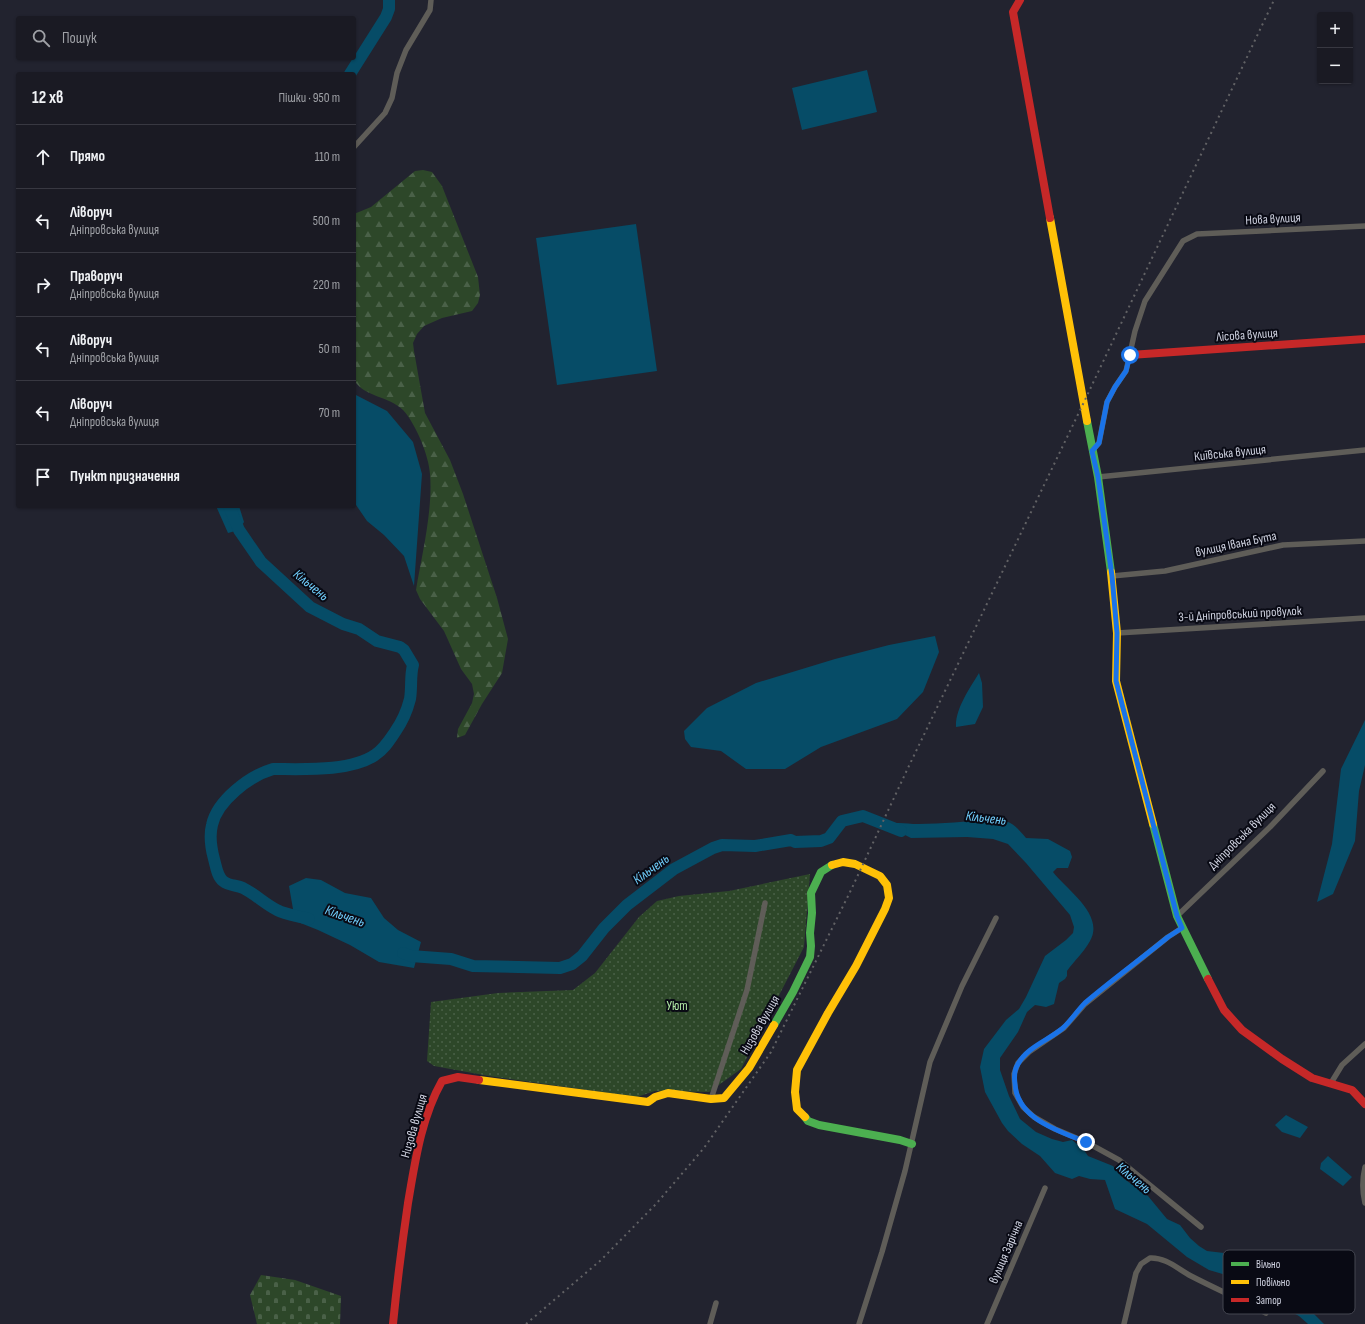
<!DOCTYPE html>
<html lang="uk">
<head>
<meta charset="utf-8">
<style>
	body { margin:0; font-family:"Sofia Sans Condensed",sans-serif; background:#23232b; color:#f1f3f6 }
	.controls { position:absolute; right:12px; top:12px; display:grid; overflow:hidden; border-radius:4px; box-shadow:0 1px 3px #0004 }
	.controls button { width:36px; height:36px; display:grid; place-items:center; padding:0; border:0; border-bottom:1px solid #383841; background:#1a1a23; color:#f1f3f6; font:20px sans-serif }
	.stop { position:absolute; width:12px; height:12px; margin:-9px; border:3px solid #1a73e8; border-radius:50%; background:#fff }
	.stop.end { background:#1a73e8; border-color:#fff; box-shadow:0 1px 4px #0008 }
	.list { margin:0; padding:0; list-style:none }
	h2 { display:flex; justify-content:space-between; align-items:center; height:52px; margin:0; padding:0 16px; font-size:17px }
	h2 small { font-size:13px; font-weight:400; color:#9fa1a6 }
	.list li { display:grid; grid-template-columns:26px 1fr auto; gap:12px; align-items:center; box-sizing:border-box; height:64px; padding:0 16px; border-top:1px solid #383841 }
	.list b { display:block; font-size:15px; white-space:nowrap }
	.list p { margin:0; font-size:13px; white-space:nowrap; color:#9fa1a6 }
	.list em { font-size:13px; font-style:normal; color:#9fa1a6 }
	.icon { flex:none; width:22px; height:22px; fill:none; stroke:currentColor; stroke-width:2; stroke-linecap:round; stroke-linejoin:round }
	.map { position:relative; flex:none; width:1365px; height:1324px; overflow:hidden }
	.search { position:absolute; background:#1a1a23; box-shadow:0 1px 3px #0004; left:16px; top:16px; width:340px; height:44px; display:flex; align-items:center; gap:10px; box-sizing:border-box; padding:0 14px; border-radius:4px; color:#9fa1a6; font-size:15px }
	.panel { position:absolute; background:#1a1a23; box-shadow:0 1px 3px #0004; left:16px; top:72px; width:340px; height:436px; border-radius:4px }
	.map>svg:first-child { display:block }
	.forest { fill:url(#forest-firs) }
	.cemetery { fill:url(#cemetery-stones) }
	.garden { fill:url(#garden-dots) }
	.water { fill:#064c67 }
	.lines { fill:none; stroke-linecap:round; stroke-linejoin:round }
	.river { stroke:#064c67; stroke-width:12 }
	.street { stroke:#5f5d58; stroke-width:5.5 }
	.fast { stroke:#4caf50; stroke-width:8 }
	.slow { stroke:#ffc107; stroke-width:8 }
	.jam { stroke:#c62828; stroke-width:8 }
	.rail { stroke:#626265; stroke-width:2; stroke-dasharray:2 4; stroke-linecap:butt }
	.route { stroke:#1a73e8; stroke-width:5 }
	.labels { text-anchor:middle; dominant-baseline:central; stroke-width:4; stroke-linejoin:round; paint-order:stroke }
	.street-label { font-size:13px; fill:#cfd2e0; stroke:#090a14 }
	.park-label { font-size:13px; fill:#b3eca6; stroke:#090a14 }
	.water-label { font-size:14px; font-style:italic; fill:#70cefc; stroke:#090a14 }
	.key { fill:#090a14; stroke:#444651; stroke-width:1 }
	.key-label { font-size:11px; fill:#cfd2e0 }
</style>
</head>
<body>
<div class="map">
<svg width="1365" height="1324" viewBox="0 0 1365 1324">
	<defs>
		<pattern id="forest-firs" width="22" height="20" patternUnits="userSpaceOnUse"><rect width="22" height="20" fill="#2d4729"/><path d="M5 1l3.5 6h-7zM16 11l3.5 6h-7z" fill="#4a6148"/></pattern>
		<pattern id="cemetery-stones" width="16" height="16" patternUnits="userSpaceOnUse"><rect width="16" height="16" fill="#2d4729"/><path d="M2 7V4a2 2 0 0 1 4 0v3zM10 15v-3a2 2 0 0 1 4 0v3z" fill="#4a6148"/></pattern>
		<pattern id="garden-dots" width="8" height="8" patternUnits="userSpaceOnUse"><rect width="8" height="8" fill="#2d4729"/><path d="M2 2h.1M6 6h.1" fill="none" stroke="#4a6148" stroke-width="1.8" stroke-linecap="round"/></pattern>
	</defs>
	<rect width="100%" height="100%" fill="#22232f"/>
	<path class="forest" d="M423,170L432,172L442,186L478,277L480,295L478,303L472,311L442,318L424,326L417,334L413,343L414,351L425,413L450,460L463,494L497,598L508,639L502,673L482,704L465,735L457,738L458,729L472,703L474,694L472,684L461,669L444,631L420,599L416,590C422,554 433,510 430,474C429,456 416,424 403,410C389,396 364,397 354,380V214L371,207L415,171Z"/>
	<path class="cemetery" d="M261,1275L295,1280L341,1296L340,1324H257L250,1295Z"/>
	<path class="garden" d="M810,874L804,947L741,1069L709,1092L655,1091L637,1097L489,1076L434,1066L427,1061L431,1002L498,993L573,990L595,973L639,917L657,901L679,896L729,891Z"/>
	<path class="water" d="M867,70L877,112L802,130L792,88Z
		M636,224L657,371L557,385L536,238Z
		M354,394L387,411L413,442L422,474L414,586L404,556L384,535L367,521L354,502Z
		M216,506H239L244,522L239,530L228,533Z
		M935,636L939,652L923,692L897,719L821,747L785,769H746L721,751L691,747L685,739L684,731L707,708L756,683L835,659L889,645Z
		M979,673L982,683L983,707L975,724L956,727C955,709 970,688 979,673Z
		M1365,720V765L1359,791L1355,841L1333,894L1317,902L1332,844L1341,769Z
		M990,820C1011,820 1013,823 1026,838L1048,839L1070,851L1072,857L1068,868H1057L1053,872C1067,890 1105,915 1090,941C1084,952 1074,961 1067,971V976L1065,979L1059,983L1054,1004L1046,1007L1035,1005L1027,1012L1018,1032L1000,1058V1070L1009,1096L1020,1119L1036,1132L1052,1139L1063,1142L1072,1140L1084,1150L1088,1156L1113,1166L1123,1178L1148,1196L1167,1219L1180,1225L1190,1238L1199,1246L1207,1251L1224,1253L1233,1259L1237,1266L1254,1268L1265,1281L1275,1285L1283,1287L1299,1299L1324,1324H1308L1299,1316L1278,1305L1243,1280L1209,1270L1187,1257L1147,1224L1115,1209L1105,1180L1090,1179L1079,1176L1072,1179L1055,1173L1040,1156L1022,1144L1008,1131L1002,1123L985,1092L980,1067L984,1049L1006,1020L1019,1009L1026,997L1045,956L1066,940L1073,933L1074,927L1070,915L1026,863L1008,844L993,839L967,837L911,838L895,830L885,829L887,825C896,821 907,824 918,824C942,824 966,821 990,820Z
		M306,878L321,880L345,893L371,898L384,918L398,930L421,942L414,968L379,962L350,945L318,930L293,920L294,915L289,886Z
		M1286,1115L1308,1127L1300,1138L1282,1132L1275,1125Z
		M1328,1156L1352,1177L1343,1186L1320,1169L1321,1163Z"/>
	<g class="lines">
		<path class="river" d="M350,74L386,17L389,9V0
			M229,506L239,530L261,562L310,607L343,624L359,629L377,641L400,647L404,650L413,665C410,676 412,687 410,699C407,711 402,722 395,732C389,741 384,749 375,755C351,772 301,769 273,769C249,776 217,801 212,825C209,837 211,848 214,859C216,866 217,876 223,881C229,886 236,885 243,888C255,894 265,904 277,910C286,915 299,916 309,919
			M403,953L411,956L451,959L473,966L560,968L572,964L582,956L604,928L627,905L674,869L713,848L722,845L755,846L791,840L795,842L821,841L829,838L842,821L863,816L901,831"/>
		<path class="street" d="M354,147L385,113L392,98L397,73L406,50L430,10L431,0
			M1092,451L1099,443L1107,402L1115,387L1126,371L1135,331L1145,301L1183,241L1197,234L1365,226
			M1098,477L1365,450
			M1112,576L1165,571L1283,545L1365,541
			M1117,633L1365,618
			M1177,916L1270,827L1323,771
			M1182,928L1168,937L1085,1004L1064,1028L1029,1052L1018,1063L1014,1074L1015,1093L1023,1107L1034,1117L1055,1129L1086,1142L1119,1160L1201,1227
			M1331,1083L1342,1065L1365,1044
			M711,1099L747,990L765,903
			M1365,1167C1362,1180 1362,1191 1365,1203
			M710,1324L716,1303
			M859,1324L882,1252L905,1171L930,1062L962,986L996,918
			M987,1324L1045,1188
			M1124,1324L1136,1273L1141,1264L1150,1258C1165,1257 1178,1269 1191,1276C1216,1289 1242,1300 1266,1313"/>
		<path class="fast" d="M1087,421L1098,477L1111,572
			M1153,824L1177,916L1208,979
			M774,1025L793,992L810,957L811,946L810,933L812,913L811,893L821,872L832,865
			M805,1117L808,1121L819,1125L900,1140L912,1144"/>
		<path class="slow" d="M1050,218L1087,421
			M1111,572L1117,633L1116,681L1153,824
			M479,1080L648,1102L655,1097L668,1093L711,1099L724,1098L749,1068L774,1025
			M805,1117L797,1109L795,1092L797,1070L828,1013L856,966L885,909L889,898L887,885L880,876L855,864L843,862L832,865"/>
		<path class="jam" d="M1020,0L1013,12L1050,218
			M1130,355L1365,339
			M1208,979L1224,1010L1242,1030L1282,1059L1312,1078L1352,1090L1365,1104
			M393,1324C397,1283 402,1244 408,1203C415,1162 421,1118 442,1081L458,1077L479,1080"/>
		<path class="rail" d="M526,1324L601,1260L656,1204L704,1148L771,1052L851,890L907,770L1084,402L1274,0"/>
	</g>
	<g class="lines">
		<path class="route" d="M1086,1142C1059,1131 1017,1119 1015,1084C1014,1077 1014,1070 1018,1064C1027,1047 1049,1040 1063,1028C1071,1021 1077,1011 1085,1003C1112,980 1141,959 1168,937L1182,928L1177,916L1116,681L1117,633L1112,576L1098,477L1092,451L1099,443L1107,402L1115,387L1126,371L1130,355"/>
	</g>
	<g class="labels">
		<g class="street-label">
			<text transform="translate(1273 219) rotate(-3)">Нова вулиця</text>
			<text transform="translate(1247 335) rotate(-4)">Лісова вулиця</text>
			<text transform="translate(1230 453) rotate(-6)">Київська вулиця</text>
			<text transform="translate(1236 544) rotate(-12)">вулиця Івана Бута</text>
			<text transform="translate(1240 614) rotate(-3)">3-й Дніпровський провулок</text>
			<text transform="translate(1242 836) rotate(-45)">Дніпровська вулиця</text>
			<text transform="translate(760 1025) rotate(-60)">Низова вулиця</text>
			<text transform="translate(414 1126) rotate(-74)">Низова вулиця</text>
			<text transform="translate(1006 1252) rotate(-67)">вулиця Зарічна</text>
		</g>
		<g class="park-label">
			<text x="677" y="1006">Уют</text>
		</g>
		<g class="water-label">
			<text transform="translate(311 585) rotate(39)">Кільчень</text>
			<text transform="translate(986 818) rotate(7)">Кільчень</text>
			<text transform="translate(651 869) rotate(-36)">Кільчень</text>
			<text transform="translate(345 916) rotate(19)">Кільчень</text>
			<text transform="translate(1134 1178) rotate(40)">Кільчень</text>
		</g>
	</g>
	<rect x="1223" y="1250" width="132" height="64" rx="6" class="key"/>
	<rect x="1231" y="1262" width="18" height="4" fill="#4caf50"/>
	<rect x="1231" y="1280" width="18" height="4" fill="#ffc107"/>
	<rect x="1231" y="1298" width="18" height="4" fill="#c62828"/>
	<g class="key-label">
		<text x="1256" y="1268">Вільно</text>
		<text x="1256" y="1286">Повільно</text>
		<text x="1256" y="1304">Затор</text>
	</g>
</svg>
<div class="controls">
<button>+</button>
<button>−</button>
</div>
<div class="stop" style="left:1130px;top:355px"></div>
<div class="stop end" style="left:1086px;top:1142px"></div>
<div class="search"><svg class="icon" aria-label="search" viewBox="0 0 24 24"><circle cx="10" cy="10" r="6"/><path d="M15 15l6 6"/></svg>Пошук</div>
<section class="panel">
<h2>12 хв<small>Пішки · 950 m</small></h2>
<ul class="list">
<li><svg class="icon" aria-label="ahead" viewBox="0 0 24 24"><path d="M12 20V5M6 11l6-6 6 6"/></svg><div><b>Прямо</b></div><em>110 m</em></li>
<li><svg class="icon" aria-label="left" viewBox="0 0 24 24"><path d="M17 20v-9H6M10 6l-5 5 5 5"/></svg><div><b>Ліворуч</b><p>Дніпровська вулиця</p></div><em>500 m</em></li>
<li><svg class="icon" aria-label="right" viewBox="0 0 24 24"><path d="M7 20v-9h11M14 6l5 5-5 5"/></svg><div><b>Праворуч</b><p>Дніпровська вулиця</p></div><em>220 m</em></li>
<li><svg class="icon" aria-label="left" viewBox="0 0 24 24"><path d="M17 20v-9H6M10 6l-5 5 5 5"/></svg><div><b>Ліворуч</b><p>Дніпровська вулиця</p></div><em>50 m</em></li>
<li><svg class="icon" aria-label="left" viewBox="0 0 24 24"><path d="M17 20v-9H6M10 6l-5 5 5 5"/></svg><div><b>Ліворуч</b><p>Дніпровська вулиця</p></div><em>70 m</em></li>
<li><svg class="icon" aria-label="arrive" viewBox="0 0 24 24"><path d="M6 21V4h12l-3 4 3 4H6"/></svg><div><b>Пункт призначення</b></div></li>
</ul>
</section>
</div>
</body>
</html>
